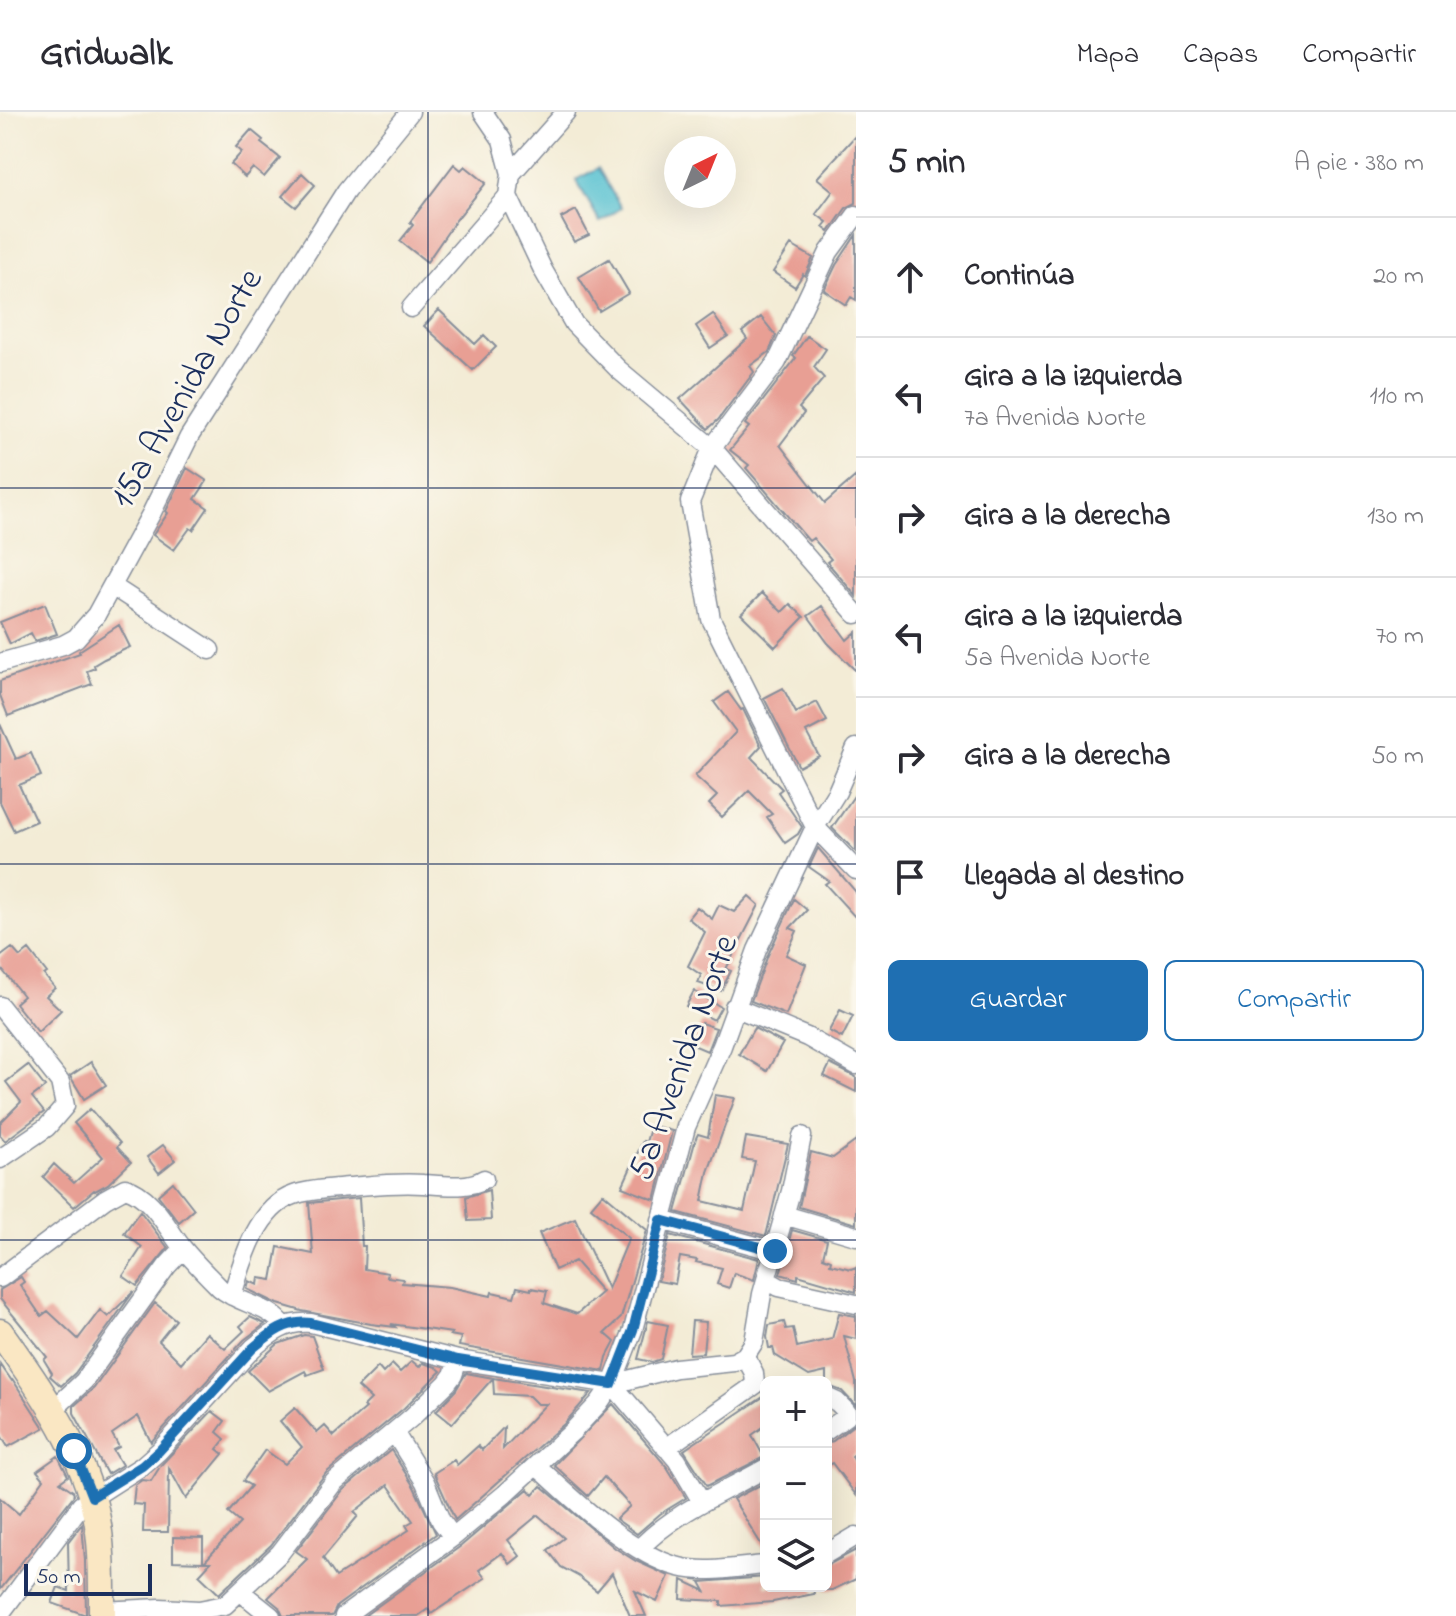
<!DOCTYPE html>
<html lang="es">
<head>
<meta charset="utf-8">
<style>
	body { margin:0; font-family:"Indie Flower",sans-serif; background:#f7f7f7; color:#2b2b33 }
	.controls { position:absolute; right:24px; bottom:24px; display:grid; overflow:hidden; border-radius:12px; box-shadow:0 8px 32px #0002 }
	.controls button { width:72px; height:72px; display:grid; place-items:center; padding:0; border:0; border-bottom:2px solid #e1e1e2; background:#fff; color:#2b2b33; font:40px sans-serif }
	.compass { position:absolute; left:664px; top:24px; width:72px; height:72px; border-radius:50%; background:#fff; box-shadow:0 8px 32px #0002; rotate:43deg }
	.scale { position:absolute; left:24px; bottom:20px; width:128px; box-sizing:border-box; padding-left:8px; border:4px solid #1b2f5e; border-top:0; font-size:22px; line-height:28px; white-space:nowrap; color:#1b2f5e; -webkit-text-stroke:6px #fbf7ec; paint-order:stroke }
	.stop { position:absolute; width:24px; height:24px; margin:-18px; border:6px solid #1f6fb2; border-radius:50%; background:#fff }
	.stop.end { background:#1f6fb2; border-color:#fff; box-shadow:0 2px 8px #0008 }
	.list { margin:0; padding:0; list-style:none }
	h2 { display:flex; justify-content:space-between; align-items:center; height:104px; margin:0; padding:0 32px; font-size:34px }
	h2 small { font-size:26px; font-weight:400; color:#7c7c81 }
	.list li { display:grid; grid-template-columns:52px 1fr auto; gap:24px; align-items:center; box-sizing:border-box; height:120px; padding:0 32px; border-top:2px solid #e1e1e2 }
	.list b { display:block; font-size:30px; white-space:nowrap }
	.list p { margin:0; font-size:26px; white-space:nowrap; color:#7c7c81 }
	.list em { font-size:26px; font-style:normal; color:#7c7c81 }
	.actions { display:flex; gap:16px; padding:24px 32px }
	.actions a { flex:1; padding:18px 0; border:2px solid #1f6fb2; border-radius:12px; text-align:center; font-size:28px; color:#1f6fb2 }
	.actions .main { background:#1f6fb2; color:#fff }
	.icon { flex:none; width:44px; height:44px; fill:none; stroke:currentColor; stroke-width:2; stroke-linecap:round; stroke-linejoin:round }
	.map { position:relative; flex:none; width:856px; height:1504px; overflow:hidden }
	header { display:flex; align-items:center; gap:48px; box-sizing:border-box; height:112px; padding:0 40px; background:#fff; border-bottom:2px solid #e1e1e2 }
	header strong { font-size:38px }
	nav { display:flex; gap:44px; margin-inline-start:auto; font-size:28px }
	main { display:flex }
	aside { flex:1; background:#fff }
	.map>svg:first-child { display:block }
	.water { fill:#56c1d1; stroke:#387898; stroke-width:2 }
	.building { fill:#e89f94; fill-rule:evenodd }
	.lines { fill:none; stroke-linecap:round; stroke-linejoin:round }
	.street-casing { stroke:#878e9a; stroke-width:21 }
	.secondary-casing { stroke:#878e9a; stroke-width:29 }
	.street { stroke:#fff; stroke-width:18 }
	.secondary { stroke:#fae7c3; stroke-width:26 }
	.route { stroke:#1f6fb2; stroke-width:10 }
	.grid { fill:none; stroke:#1b2f5e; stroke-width:2; stroke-opacity:0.55 }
	.labels { text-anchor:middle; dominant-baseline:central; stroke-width:6; stroke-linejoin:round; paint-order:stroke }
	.street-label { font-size:36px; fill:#1b2f5e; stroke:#fbf7ec }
</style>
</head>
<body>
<header>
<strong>Gridwalk</strong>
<nav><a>Mapa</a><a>Capas</a><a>Compartir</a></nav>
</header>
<main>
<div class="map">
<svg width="856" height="1504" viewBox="0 0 856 1504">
	<rect width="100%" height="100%" fill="#fbf7ec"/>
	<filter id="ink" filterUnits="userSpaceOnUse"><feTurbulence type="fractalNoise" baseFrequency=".0125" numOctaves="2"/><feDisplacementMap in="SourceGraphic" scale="16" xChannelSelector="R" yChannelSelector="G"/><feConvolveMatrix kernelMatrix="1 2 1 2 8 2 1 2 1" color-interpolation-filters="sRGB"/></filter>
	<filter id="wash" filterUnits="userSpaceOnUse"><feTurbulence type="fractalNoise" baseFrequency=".006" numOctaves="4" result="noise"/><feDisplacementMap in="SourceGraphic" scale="32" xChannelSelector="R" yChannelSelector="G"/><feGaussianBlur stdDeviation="1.8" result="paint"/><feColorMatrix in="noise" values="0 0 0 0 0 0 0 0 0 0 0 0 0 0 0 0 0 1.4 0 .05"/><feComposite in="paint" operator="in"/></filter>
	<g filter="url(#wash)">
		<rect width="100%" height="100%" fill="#f3ecd6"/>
		<path class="water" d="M598,56L621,96L600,110L576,68Z"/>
		<g id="blocks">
			<path class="building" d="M251,18L263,28L261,31L280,46L264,65L253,56L245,65L231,52L242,40L236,35Z
				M856,23V91L846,96L829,120L823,115L827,110L816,102L833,79L817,66Z
				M454,52L461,58L465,54L486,71L456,108L427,150L400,129L413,113L410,110Z
				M302,61L315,73L296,95L282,84Z
				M576,98L589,123L574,130L561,106Z
				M856,123V188L851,185L846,193L824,178L836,153Z
				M791,133L813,146L805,164L803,162L795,175L773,160Z
				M609,147L629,181L599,199L579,165Z
				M439,198L475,232L484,223L496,235L473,258L424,214Z
				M713,202L728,224L710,236L696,214Z
				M761,205L776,224L769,240L750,254L754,260L718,308L708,317L680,287L747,227L742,220Z
				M807,224L826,237L814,255L824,266L799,296L804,301L780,333L825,391L856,364V484L827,450L831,447L813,426L809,429L746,356L749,353L730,338L749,315L745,312L796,246L793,244Z
				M187,356L207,369L195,387L208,396L193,418L190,416L174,438L153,423L168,401L166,399Z
				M762,481L782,500L790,492L804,505L775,535L741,502Z
				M45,492L57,522L35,529L31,521L10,532L0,510Z
				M822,494L847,528L856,520V559L828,531L808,504Z
				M119,513L130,535L104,547L94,553L95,556L87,559L92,572L8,604L0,583V569L80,541L79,539Z
				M783,576L796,601L817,590L827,609L806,620L819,644L799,655L764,586Z
				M728,580L741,598L743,597L761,634L751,645L782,677L778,680L802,715L798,722L785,731L767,705L772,702L749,679L722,705L709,692L717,684L695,664L736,620L714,590Z
				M0,612L16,647L31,641L41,664L19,673L36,709L14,719L0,690Z
				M856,681V740L832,716Z
				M818,736L856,780V806L825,772L829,769L809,755Z
				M749,784L759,793L726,857L731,859L721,879L698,871L701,863L688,854L705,820L688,806L697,795L712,807L719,793L734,800Z
				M794,787L807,798L790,816L797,819L786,843L806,852L786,903L751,889L768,843Z
				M12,836L20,845L29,838L47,861L44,863L55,876L46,884L61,898L38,920L15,891L23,884L0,855V845Z
				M694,879L721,895L714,908L686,894Z
				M840,898L853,904L842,926L829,919Z
				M701,911L716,916L707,939L693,933Z
				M754,916L783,931L767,959L739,942Z
				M91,950L106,973L84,987L70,964Z
				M830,952L856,965V980L824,964Z
				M28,953L45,975L32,985L44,1000L5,1029L0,1023V1011L21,990L6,970Z
				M715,983L735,986L708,1060L702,1089L744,1099L755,1049L742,1047L746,1025L788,1032L766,1124L676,1100L696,1026L698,1022L708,1025Z
				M90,997L120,1031L117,1035L131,1050L108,1072L95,1079L94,1078L74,1095L43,1065L54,1052L74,1071L103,1045L74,1011Z
				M651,1013L672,1019L655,1088L622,1075L643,1029L646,1030Z
				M856,1029V1112L799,1095L811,1040L833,1046Z
				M163,1033L175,1048L159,1061L147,1045Z
				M173,1070L194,1097L179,1110L158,1083Z
				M489,1078L491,1108L468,1109L466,1085Z
				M603,1081L647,1118L621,1206L605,1221L615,1230L607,1245L604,1259L459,1234L461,1225L450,1223L452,1221L391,1212L395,1215L371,1212L302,1199L278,1192L247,1177L249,1169L258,1173L259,1166L272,1168L278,1135L313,1142L309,1091L359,1086L362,1134H365L364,1157L388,1161L387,1165L403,1167L402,1171L450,1175L491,1184L492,1180L514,1185L517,1175L531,1178V1176L547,1179L544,1191L577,1202L602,1180L575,1149L555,1158L539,1121L575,1106L608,1177L629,1126L591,1095Z
				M140,1099L168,1136L137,1174L123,1164L142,1135L124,1121Z
				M792,1118L827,1128L823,1145L831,1148L830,1152L851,1157L856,1155V1180L798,1163V1167L780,1162Z
				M670,1123L759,1147L754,1168L734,1161L729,1176L717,1172L722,1156L696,1150L697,1148L680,1145L675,1172L658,1169Z
				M21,1165L24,1170L20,1173L41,1204L48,1199L78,1227L100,1198L108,1205L134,1179L75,1261L61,1274L50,1264L52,1261L44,1248L47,1245L0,1187V1178Z
				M155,1191L176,1208L159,1229L181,1251L207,1221L225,1237L244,1219L240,1214L250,1205L265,1212L244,1228L151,1330L138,1304L112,1322L119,1335L113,1338L122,1353L107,1362L74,1301V1294L94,1276Z
				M839,1201L856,1204V1227L844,1224L856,1270V1294L842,1279L826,1273V1260L809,1264L775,1243L773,1236H769L767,1225L769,1213L784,1210L786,1217L793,1216L797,1235L832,1227Z
				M648,1209L668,1213L661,1247L652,1250L638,1247Z
				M692,1209L706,1210L703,1241L689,1242Z
				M304,1223L312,1224L324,1257L307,1263L305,1259L268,1279L248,1259L278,1232Z
				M412,1249L419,1255L423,1251L436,1255L441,1259L404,1296L326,1361L271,1433L219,1482L199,1463L211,1450H204L240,1411L228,1401L251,1374L243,1369L265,1338L285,1352L302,1335L280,1309L295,1296L317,1321L325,1314L334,1324L366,1296L364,1294L371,1287L358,1275L378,1255L383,1261L392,1252L400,1260Z
				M0,1252L12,1269L13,1268L44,1316L8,1335L0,1322Z
				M466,1261L493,1266L452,1312L436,1299L456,1278Z
				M493,1266L591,1281L564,1312L455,1408L434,1361L454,1348L457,1353L478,1334L482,1338L504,1315L503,1337L546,1292H537L529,1284L494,1282Z
				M766,1283V1313L752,1323L764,1345L707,1374L684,1338Z
				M613,1292L667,1355L686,1386L660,1402L637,1422L616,1407L630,1394L604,1365L588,1384L554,1353Z
				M212,1299L225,1309L217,1320L225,1327L217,1337L223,1342L186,1387L169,1356L168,1420H143L144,1393L133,1392L135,1373L142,1368L151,1369L161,1353Z
				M856,1311V1341L852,1344L856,1352V1383L832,1351L826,1354V1331L833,1329Z
				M391,1338L414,1375L436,1422L337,1494L332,1504H283L279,1495L268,1486L307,1447L296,1439L343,1378ZM388,1373L413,1409L406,1413L409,1418L336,1465L323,1446L358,1404L354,1400Z
				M58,1344L68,1364L60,1370L73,1379L74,1383L0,1478V1386L19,1402L44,1367L37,1359Z
				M766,1370V1440L733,1387Z
				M541,1374L615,1436L636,1449L669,1464L657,1490L635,1479L646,1504H630L612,1461L597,1479L578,1464L561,1455L548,1438L564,1426L538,1403L508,1428L520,1444L510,1452L502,1441L479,1458L485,1466L431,1502L428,1497L418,1504H364L461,1434L528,1377L533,1383Z
				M82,1412L85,1449L86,1503L52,1491L58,1475L69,1479L68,1430Z
				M173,1425L203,1426V1450L173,1449Z
				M856,1438V1467L832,1478H826V1454Z
				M766,1465V1474H813L814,1482L773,1490L721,1494V1489L681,1487L682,1468L705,1479L700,1470Z"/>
		</g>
	</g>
	<g filter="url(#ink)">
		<use href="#blocks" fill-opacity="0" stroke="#878e9a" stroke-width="2"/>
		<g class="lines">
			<g class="street-casing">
				<path id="street" d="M483,0L502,28L511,62L508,84L543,158L574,212L619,258L712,336L856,502
					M511,62L566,0
					M856,103L829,140L777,250L712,336L690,390L711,507L815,715L856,758
					M411,196L508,84
					M112,474L210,538
					M0,551L63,533L76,526L96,503L151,402L189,325L346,79L410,0
					M0,894L60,970L65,994L47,1015L0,1047
					M734,895L807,925L856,953
					M784,1103L856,1124
					M661,1108L775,1139
					M0,1166L105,1087L125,1076C151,1083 166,1114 181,1134C193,1149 207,1163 220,1176C240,1193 268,1192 284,1214
					M767,1168L779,1175L856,1192
					M232,1184C242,1151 256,1096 294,1083C311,1077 332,1077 349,1075C374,1073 398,1070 423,1072C441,1073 469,1077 484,1067
					M612,1272L677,1348L702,1390
					M826,1285L837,1290L846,1299V1305L826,1319
					M52,1299L84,1269L167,1154L183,1137
					M394,1320L425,1370L441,1409L453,1425
					M666,1336L755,1273L754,1261L745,1244
					M537,1354C573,1387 631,1443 679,1455C707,1462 737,1455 766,1453
					M639,1437C674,1400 722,1381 766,1356
					M826,1442L856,1424
					M241,1480L271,1504
					M102,1499L160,1496L199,1498L225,1493L280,1441L334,1370L412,1305L447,1271L453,1263L458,1248
					M0,1502L81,1393L142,1354L159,1339L253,1236C271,1221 286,1209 311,1211L458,1248L612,1272L676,1256L734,1250L745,1244L754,1230L762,1182L791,1079L802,1024
					M344,1504L453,1425L505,1382L572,1320L599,1291L612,1272L633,1218L686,1015L722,934L757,838L815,715L837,680L856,636"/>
			</g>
			<g class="secondary-casing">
				<path id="secondary" d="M0,1220C38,1273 78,1330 94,1393C103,1428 102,1469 102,1504"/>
			</g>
			<use href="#street" class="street"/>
			<use href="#secondary" class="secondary"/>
		</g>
	</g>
	<g class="lines" filter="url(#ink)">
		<path class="route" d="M74,1339L92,1385L142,1354L159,1339L253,1236C271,1221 287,1208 311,1211L458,1248L612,1272L633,1218L661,1108L775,1139"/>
	</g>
	<path class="grid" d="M428,0V1504M0,376H856M0,752H856M0,1128H856"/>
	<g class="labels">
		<g class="street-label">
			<text transform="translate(188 277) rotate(-60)">15a Avenida Norte</text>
			<text transform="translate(685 946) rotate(-70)">5a Avenida Norte</text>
		</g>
	</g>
</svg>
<div class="controls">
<button>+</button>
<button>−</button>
<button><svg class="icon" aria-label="layers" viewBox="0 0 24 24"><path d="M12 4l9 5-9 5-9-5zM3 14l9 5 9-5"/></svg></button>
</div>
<svg class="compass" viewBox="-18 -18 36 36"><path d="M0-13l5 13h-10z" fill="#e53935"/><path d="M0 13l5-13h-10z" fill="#7c7c81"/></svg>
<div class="scale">50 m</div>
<div class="stop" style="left:74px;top:1339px"></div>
<div class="stop end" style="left:775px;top:1139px"></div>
</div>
<aside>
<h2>5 min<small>A pie · 380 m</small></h2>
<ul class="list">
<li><svg class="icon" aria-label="ahead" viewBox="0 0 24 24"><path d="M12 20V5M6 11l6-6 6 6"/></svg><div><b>Continúa</b></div><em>20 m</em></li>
<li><svg class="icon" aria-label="left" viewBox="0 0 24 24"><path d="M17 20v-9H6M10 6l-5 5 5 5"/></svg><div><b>Gira a la izquierda</b><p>7a Avenida Norte</p></div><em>110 m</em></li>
<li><svg class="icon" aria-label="right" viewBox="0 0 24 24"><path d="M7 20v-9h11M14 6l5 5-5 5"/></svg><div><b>Gira a la derecha</b></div><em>130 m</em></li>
<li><svg class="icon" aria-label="left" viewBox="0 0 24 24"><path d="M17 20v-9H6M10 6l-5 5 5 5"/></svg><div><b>Gira a la izquierda</b><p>5a Avenida Norte</p></div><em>70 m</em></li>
<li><svg class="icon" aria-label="right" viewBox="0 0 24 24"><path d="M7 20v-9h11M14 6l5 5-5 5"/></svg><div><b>Gira a la derecha</b></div><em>50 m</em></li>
<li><svg class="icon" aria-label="arrive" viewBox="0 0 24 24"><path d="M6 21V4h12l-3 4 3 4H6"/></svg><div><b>Llegada al destino</b></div></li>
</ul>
<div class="actions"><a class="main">Guardar</a><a>Compartir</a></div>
</aside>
</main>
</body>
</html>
